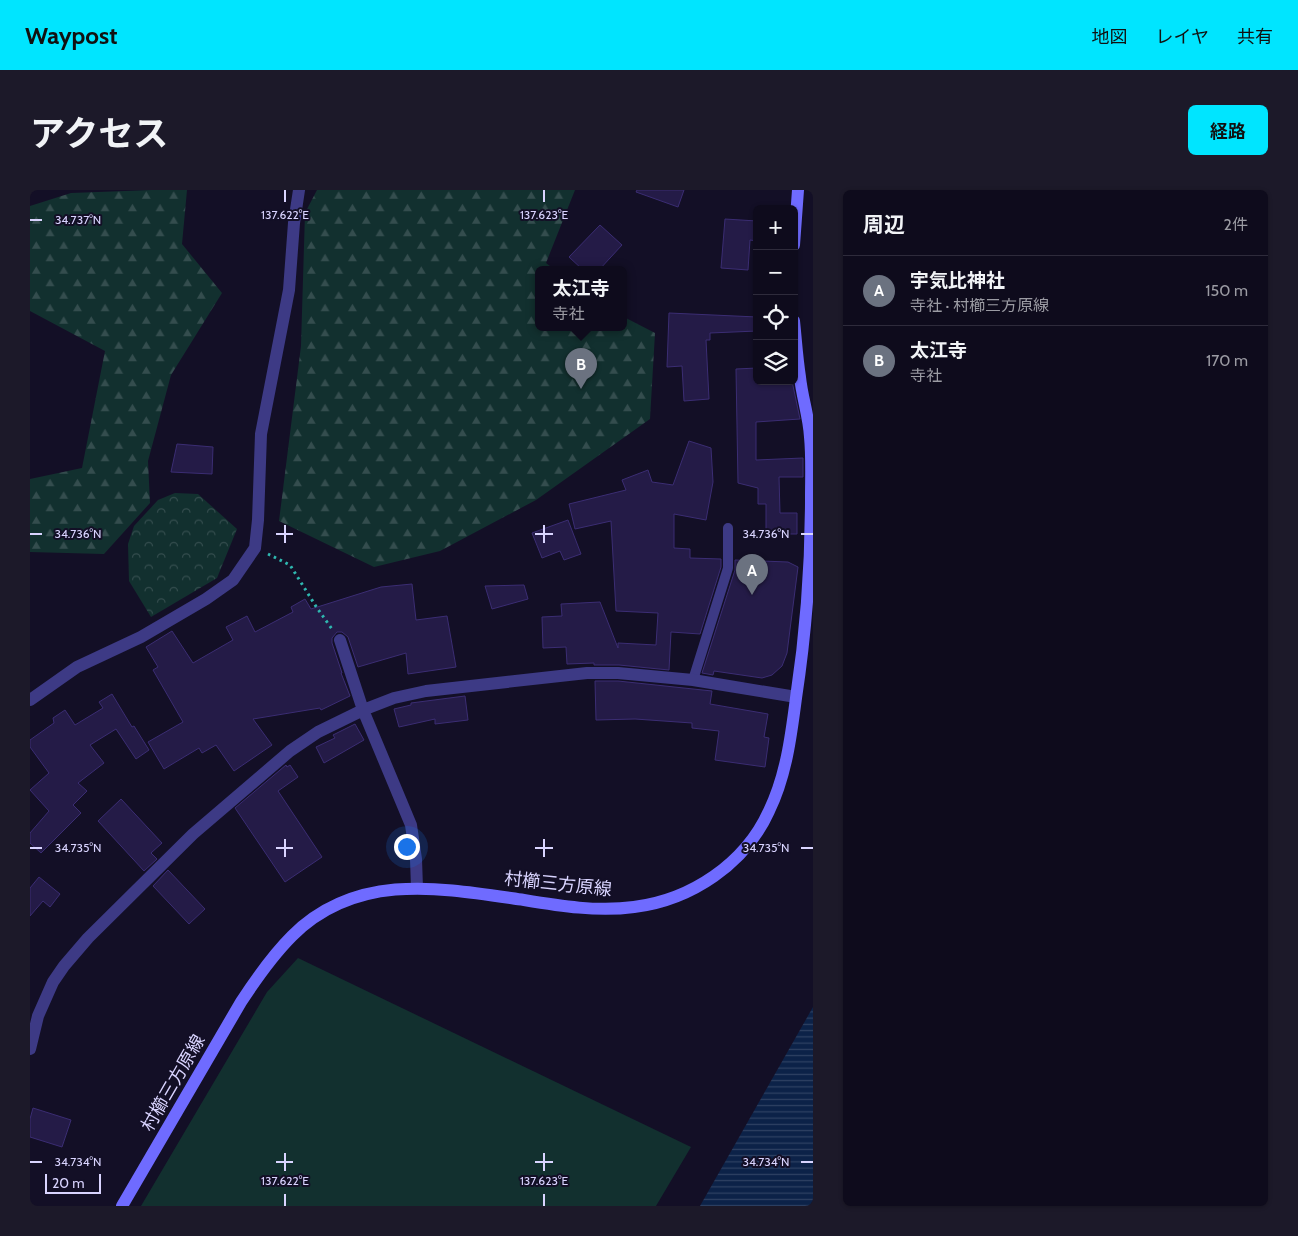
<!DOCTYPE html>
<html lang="ja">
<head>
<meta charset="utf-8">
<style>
	body { margin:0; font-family:Cabin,"Noto Sans JP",sans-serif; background:#1c1929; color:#f1f3f6 }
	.controls { position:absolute; right:15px; top:15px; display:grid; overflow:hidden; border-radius:8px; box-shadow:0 1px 4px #0004 }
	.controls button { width:45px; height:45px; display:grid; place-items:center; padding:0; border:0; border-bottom:1px solid #2e2b3b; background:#0e0b1c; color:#f1f3f6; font:25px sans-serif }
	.scale { position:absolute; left:15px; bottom:12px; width:56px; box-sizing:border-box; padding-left:5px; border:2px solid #d9d4ff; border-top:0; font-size:14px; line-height:18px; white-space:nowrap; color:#d9d4ff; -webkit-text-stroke:4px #130f26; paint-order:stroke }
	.you { position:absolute; left:376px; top:656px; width:18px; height:18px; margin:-12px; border:4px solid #fff; border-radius:50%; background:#1a73e8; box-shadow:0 0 0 8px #1a73e833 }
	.badge { display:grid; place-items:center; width:32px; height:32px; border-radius:50%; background:#00e5ff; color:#fff; font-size:16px; font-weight:700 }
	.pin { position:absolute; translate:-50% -41px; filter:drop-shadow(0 1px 2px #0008) }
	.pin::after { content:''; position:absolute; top:26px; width:18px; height:15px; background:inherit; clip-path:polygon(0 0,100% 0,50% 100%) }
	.popup { position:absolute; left:505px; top:76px; width:92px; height:65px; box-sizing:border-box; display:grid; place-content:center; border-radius:8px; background:#0e0b1c; filter:drop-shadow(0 1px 4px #0005); font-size:16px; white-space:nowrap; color:#9b9ba3 }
	.popup b { font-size:19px; color:#f1f3f6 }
	.popup::after { content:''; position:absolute; left:50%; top:100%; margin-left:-10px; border:10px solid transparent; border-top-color:#0e0b1c }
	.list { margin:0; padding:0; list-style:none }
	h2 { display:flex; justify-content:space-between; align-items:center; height:65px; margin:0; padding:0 20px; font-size:21px }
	h2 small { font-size:16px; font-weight:400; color:#9b9ba3 }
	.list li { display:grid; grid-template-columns:32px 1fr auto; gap:15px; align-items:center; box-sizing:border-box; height:70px; padding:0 20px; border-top:1px solid #2e2b3b }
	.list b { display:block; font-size:19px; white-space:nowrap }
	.list p { margin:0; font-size:16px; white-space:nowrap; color:#9b9ba3 }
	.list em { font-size:16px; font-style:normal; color:#9b9ba3 }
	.icon { flex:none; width:28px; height:28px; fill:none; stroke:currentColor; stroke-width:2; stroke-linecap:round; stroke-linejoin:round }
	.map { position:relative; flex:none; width:783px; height:1016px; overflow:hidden; border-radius:8px }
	header { display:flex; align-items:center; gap:30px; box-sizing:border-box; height:70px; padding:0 25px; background:#00e5ff; color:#111 }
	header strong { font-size:24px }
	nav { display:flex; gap:28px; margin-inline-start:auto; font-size:18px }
	.intro { display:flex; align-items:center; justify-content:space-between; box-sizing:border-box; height:120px; padding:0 30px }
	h1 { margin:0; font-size:35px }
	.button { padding:12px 22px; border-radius:8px; background:#00e5ff; color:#111; font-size:18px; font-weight:700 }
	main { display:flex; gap:30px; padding:0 30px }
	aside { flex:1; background:#0e0b1c; border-radius:8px; box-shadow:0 1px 4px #0004 }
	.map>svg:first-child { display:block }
	.grass { fill:#12302f }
	.forest { fill:url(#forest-firs) }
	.park { fill:url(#park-crowns) }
	.water { fill:url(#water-rules) }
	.building { fill:#241b47; stroke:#3b2d73 }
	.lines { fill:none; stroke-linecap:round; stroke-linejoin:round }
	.path { stroke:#2fb8b0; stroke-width:3; stroke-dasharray:2.5 4; stroke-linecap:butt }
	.lane { stroke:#3d3a85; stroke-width:10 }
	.street { stroke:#3d3a85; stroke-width:12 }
	.secondary { stroke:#6f6bff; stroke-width:12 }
	.ticks { fill:none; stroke:#d9d4ff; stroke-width:2 }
	.labels { text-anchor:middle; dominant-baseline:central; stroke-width:4; stroke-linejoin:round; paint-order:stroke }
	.street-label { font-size:18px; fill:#d9d4ff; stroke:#130f26 }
	.ticks-label { font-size:12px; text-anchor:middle; fill:#d9d4ff; stroke:#130f26; stroke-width:4; stroke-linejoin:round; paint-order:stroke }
</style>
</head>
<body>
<header>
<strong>Waypost</strong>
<nav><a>地図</a><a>レイヤ</a><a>共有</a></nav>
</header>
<div class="intro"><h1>アクセス</h1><a class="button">経路</a></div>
<main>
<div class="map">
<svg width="783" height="1016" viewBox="0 0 783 1016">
	<defs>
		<pattern id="forest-firs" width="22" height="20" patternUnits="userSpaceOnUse" patternTransform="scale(1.25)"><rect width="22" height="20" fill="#12302f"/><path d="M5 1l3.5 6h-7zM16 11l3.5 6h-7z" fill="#344d4e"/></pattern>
		<pattern id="park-crowns" width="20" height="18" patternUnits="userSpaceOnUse" patternTransform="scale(1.25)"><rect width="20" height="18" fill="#12302f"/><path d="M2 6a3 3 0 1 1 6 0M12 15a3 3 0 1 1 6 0" fill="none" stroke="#344d4e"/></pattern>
		<pattern id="water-rules" width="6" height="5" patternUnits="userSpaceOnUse" patternTransform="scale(1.25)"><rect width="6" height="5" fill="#0c2248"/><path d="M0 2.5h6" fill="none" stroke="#2f4163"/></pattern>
	</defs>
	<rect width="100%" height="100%" fill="#130f26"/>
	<path class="grass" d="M268,768L661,957L626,1016H111L237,802Z"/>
	<path class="forest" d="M122,0H157L152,54L192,103L141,185L118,271L120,313L74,364L0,362V289L52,278L75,161L0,121V16L41,3Z
		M287,0H545L516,73L525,80H508V138H594V127L625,143L620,229L506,310L410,361L344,377L249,331L271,156L275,23Z"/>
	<path class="park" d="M145,303L168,304L207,339L187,388L121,427L99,391L98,354L104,336L128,310Z"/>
	<path class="water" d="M783,817V1016H670Z"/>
	<path class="building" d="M607,0H654L648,17L606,2Z
		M695,29L727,31V51L720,50L718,80L691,78Z
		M570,35L592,55L569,80H553L539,67Z
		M639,123L727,127V141L680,143V150H676L679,209L654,211L652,176L637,177Z
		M727,178V191H762L770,229L726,232V270L773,268V287H749L750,323H767V344H751L736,341V314H728V298L708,293L706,179Z
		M659,251L681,258L683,292L676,330L644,324V358L660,359V368L691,369V377L670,444L641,442L639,480L589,475H564V473L537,474L536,457L513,458L512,427L532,426L531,414L570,412L588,458V453L626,455L628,423L586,421L581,331L545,339L539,314L596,300L592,290L618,280L622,292L643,295Z
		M147,254L183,257L182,284L141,282Z
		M538,330L551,364L534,370L530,361L512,368L502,343Z
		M705,370L758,372L768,377L757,463L752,476L742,485L732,488L684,481L683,485L672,483L705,380Z
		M382,394L386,430L417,426L426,477L378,484L376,463L328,477L318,447L312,442H307L302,448V453L312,483H311L320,506L291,520L290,518L223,529L242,555L204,581L186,555L172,563L169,558L134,579L118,552L153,532L123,480L128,477L116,457L142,441L163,473L203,450L196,437L217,426L225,442L263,422L261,417L275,409L281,419L351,397Z
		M494,395L498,409L462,419L455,396Z
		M565,491H588L682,501L680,514L738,524L734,547L739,548L735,577L685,570L689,541L662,538V533L605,529L566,530Z
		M82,504L102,537L104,536L119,560L106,569L86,539L60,555L74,573L48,593L57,601L43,615L51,623L11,663L0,653V643L19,621L0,600L19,583L0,557V550L24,533L23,528L35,520L45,535L73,518L69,512Z
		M435,506L438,530L405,534V529L369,537L364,519L381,515V513Z
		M325,534L334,550L294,573L286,557L305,548L303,545Z
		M256,575L257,577L260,575L268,587L248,601L292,667L255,692L205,618Z
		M91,609L132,653L121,663L127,669L114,681L68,631Z
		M138,680L175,719L159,734L123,696Z
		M9,687L30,704L20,717L13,711L0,726V698Z
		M3,918L41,930L32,957L0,947V929Z"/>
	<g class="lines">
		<path class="path" d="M238,364L260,375L287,418L302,439"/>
		<path class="lane" d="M663,490L698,378V338"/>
		<path class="street" d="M310,450L333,520L381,635L386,669L387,698
			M0,510L47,477L111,447L176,409L203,390L225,358L228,330L231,244L259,100L264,33L269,0
			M0,859L8,826L23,792L34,776L58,748L163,644L260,561L288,542L333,520L364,508L396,501L557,483H588L663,490L766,507"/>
		<path class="secondary" d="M764,55L768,0
			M92,1016L211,812C226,789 242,766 262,746C327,681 412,698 494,710C530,716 568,722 604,717C661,710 715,674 739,621C756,586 761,547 766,508C776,442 781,375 781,308C781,288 782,267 780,247C779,227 772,207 770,187C767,168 766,150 764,131"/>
	</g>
	<path class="ticks" d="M255,0V12M514,0V12M0,30H12M255,335V353M514,335V353M0,344H12M246,344H263M505,344H523M771,344H783M255,649V667M514,649V667M0,658H12M246,658H263M505,658H523M771,658H783M255,963V981M514,963V981M0,972H12M246,972H263M505,972H523M771,972H783M255,1004V1016M514,1004V1016"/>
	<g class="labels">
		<g class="street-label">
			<text transform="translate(528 694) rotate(6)">村櫛三方原線</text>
			<text transform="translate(143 893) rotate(-60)">村櫛三方原線</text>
		</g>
	</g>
	<g class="ticks-label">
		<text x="255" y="29">137.622°E</text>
		<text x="514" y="29">137.623°E</text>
		<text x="48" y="34">34.737°N</text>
		<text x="48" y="348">34.736°N</text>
		<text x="736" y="348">34.736°N</text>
		<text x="48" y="662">34.735°N</text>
		<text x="736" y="662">34.735°N</text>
		<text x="48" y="976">34.734°N</text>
		<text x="736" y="976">34.734°N</text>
		<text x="255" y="995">137.622°E</text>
		<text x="514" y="995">137.623°E</text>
	</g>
</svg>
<div class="controls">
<button>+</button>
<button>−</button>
<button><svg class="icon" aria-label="locate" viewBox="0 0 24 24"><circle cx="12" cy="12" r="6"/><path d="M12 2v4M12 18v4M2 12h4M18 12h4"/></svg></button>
<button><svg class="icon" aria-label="layers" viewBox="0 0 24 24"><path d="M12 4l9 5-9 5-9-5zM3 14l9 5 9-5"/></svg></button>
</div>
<div class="scale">20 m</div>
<div class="you"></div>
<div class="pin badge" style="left:722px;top:405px;background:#6b7280">A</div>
<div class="pin badge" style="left:551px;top:199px;background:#6b7280">B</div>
<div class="popup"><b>太江寺</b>寺社</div>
</div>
<aside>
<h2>周辺<small>2件</small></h2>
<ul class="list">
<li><span class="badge" style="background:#6b7280">A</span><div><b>宇気比神社</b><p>寺社 · 村櫛三方原線</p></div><em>150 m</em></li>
<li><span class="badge" style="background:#6b7280">B</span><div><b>太江寺</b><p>寺社</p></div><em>170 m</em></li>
</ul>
</aside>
</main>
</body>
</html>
